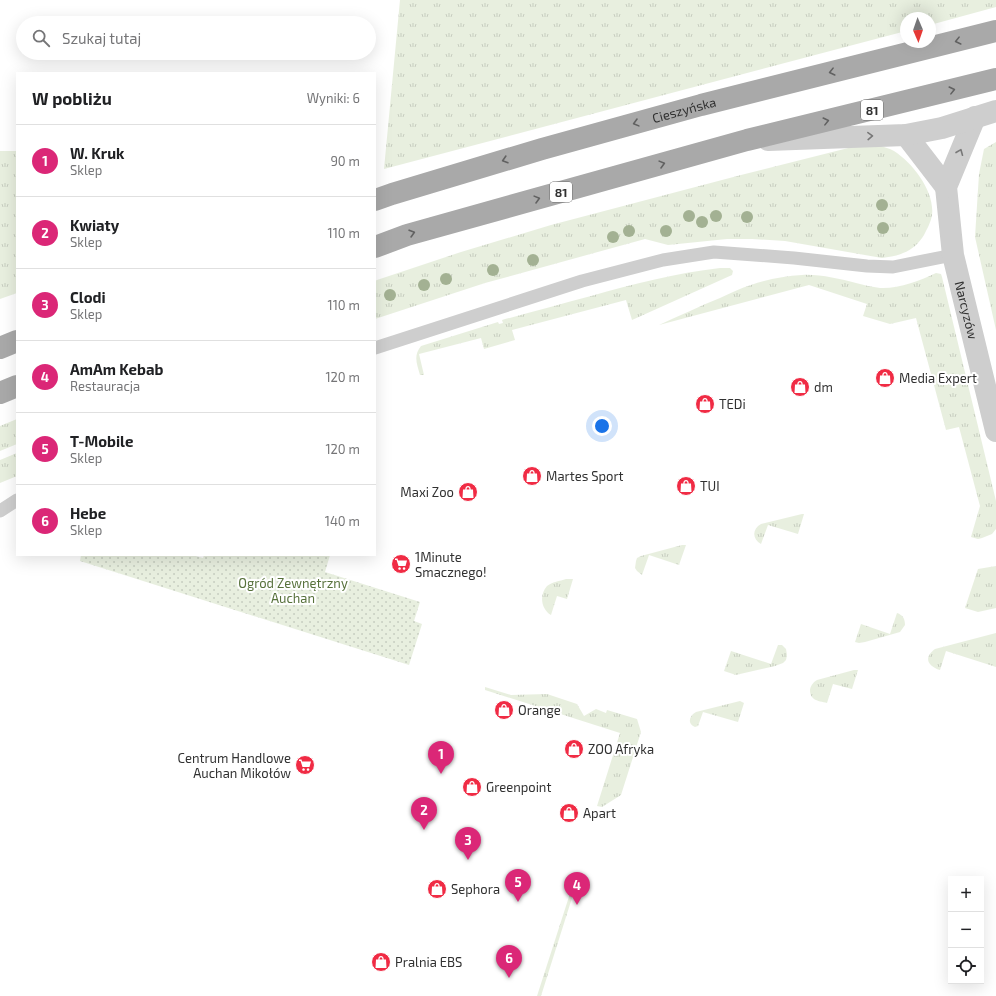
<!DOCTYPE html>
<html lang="pl">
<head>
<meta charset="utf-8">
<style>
	body { margin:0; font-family:"Exo 2",sans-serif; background:#f2f2f2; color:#202124 }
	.controls { position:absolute; right:12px; bottom:12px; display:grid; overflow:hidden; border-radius:0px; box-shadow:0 4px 16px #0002 }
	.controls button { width:36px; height:36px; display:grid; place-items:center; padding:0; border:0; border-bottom:1px solid #e0e0e0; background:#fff; color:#202124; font:20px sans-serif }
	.compass { position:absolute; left:900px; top:12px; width:36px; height:36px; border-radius:50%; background:#fff; box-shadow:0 4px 16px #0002; rotate:178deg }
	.you { position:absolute; left:602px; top:426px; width:14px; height:14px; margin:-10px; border:3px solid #fff; border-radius:50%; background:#1a73e8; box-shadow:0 0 0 6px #1a73e833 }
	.badge { display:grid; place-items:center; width:26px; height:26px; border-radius:50%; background:#db2777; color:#fff; font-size:13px; font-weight:700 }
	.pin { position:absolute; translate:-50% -33px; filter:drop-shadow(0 1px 2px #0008) }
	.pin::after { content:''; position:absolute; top:21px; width:14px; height:12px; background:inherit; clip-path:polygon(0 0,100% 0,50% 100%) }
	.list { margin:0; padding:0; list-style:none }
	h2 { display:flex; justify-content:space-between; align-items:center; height:52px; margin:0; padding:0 16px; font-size:17px }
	h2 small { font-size:13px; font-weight:400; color:#757577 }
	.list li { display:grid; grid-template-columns:26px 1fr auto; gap:12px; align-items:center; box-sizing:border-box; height:72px; padding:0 16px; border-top:1px solid #e0e0e0 }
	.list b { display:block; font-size:15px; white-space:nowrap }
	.list p { margin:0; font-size:13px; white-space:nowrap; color:#757577 }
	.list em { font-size:13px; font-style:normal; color:#757577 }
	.icon { flex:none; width:22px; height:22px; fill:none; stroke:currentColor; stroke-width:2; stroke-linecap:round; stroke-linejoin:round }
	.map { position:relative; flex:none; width:996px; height:996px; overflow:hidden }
	.search { position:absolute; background:#fff; box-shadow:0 4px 16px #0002; left:16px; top:16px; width:360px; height:44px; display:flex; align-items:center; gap:10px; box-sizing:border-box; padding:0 14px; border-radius:22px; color:#757577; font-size:15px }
	.panel { position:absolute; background:#fff; box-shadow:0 4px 16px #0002; left:16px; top:72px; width:360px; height:484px; border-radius:0px }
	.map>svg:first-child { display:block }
	.grass { fill:url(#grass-tufts) }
	.garden { fill:url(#garden-dots) }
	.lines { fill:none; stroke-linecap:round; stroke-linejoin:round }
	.service { stroke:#cecece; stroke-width:13 }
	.minor { stroke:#cecece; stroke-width:22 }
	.primary { stroke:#a9a9a9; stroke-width:22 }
	.tree { fill:#a3b193 }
	.oneway { stroke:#616161 }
	.oneway2 { stroke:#787878 }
	.labels { text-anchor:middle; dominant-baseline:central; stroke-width:4; stroke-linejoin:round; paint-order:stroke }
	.shield { fill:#fff; stroke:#6f6f6f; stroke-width:1 }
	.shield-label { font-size:12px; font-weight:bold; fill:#313131 }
	.street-label { font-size:13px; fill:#313131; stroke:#fff }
	.poi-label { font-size:13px; fill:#313131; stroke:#fff; text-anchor:start }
	.park-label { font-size:13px; fill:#57713b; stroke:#fff }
</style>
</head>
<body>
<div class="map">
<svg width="996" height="996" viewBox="0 0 996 996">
	<defs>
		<pattern id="grass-tufts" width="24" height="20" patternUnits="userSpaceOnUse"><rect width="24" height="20" fill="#e8efdf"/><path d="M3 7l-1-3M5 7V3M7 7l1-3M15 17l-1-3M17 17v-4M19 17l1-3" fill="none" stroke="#c7cdc0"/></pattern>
		<pattern id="garden-dots" width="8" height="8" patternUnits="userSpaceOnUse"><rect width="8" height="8" fill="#e8efdf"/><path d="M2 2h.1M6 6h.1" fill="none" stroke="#c7cdc0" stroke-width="1.8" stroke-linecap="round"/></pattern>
	</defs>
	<rect width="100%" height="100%" fill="#fff"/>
	<path class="grass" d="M400,0H996V7L930,25V18H906V31L384,169Z
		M996,142V330L975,237L979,174L984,149Z
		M864,144C874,145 885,146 894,151C913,163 935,192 932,215C931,222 927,229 924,235C919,243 912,250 903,253C897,256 889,257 882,258L785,241L752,239H727L668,245L645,239L485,283L375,319V281L377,280L461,252L551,225L741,175Z
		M0,151H17V293L0,299Z
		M720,268H730L733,271L732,275L632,320L626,300L512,330L515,340L484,349L481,338L419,354L424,375H420C417,364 413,356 421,346L498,322L499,324L503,323L502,320C532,312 561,304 591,296C633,284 676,273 720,268Z
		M936,273L941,274L942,277L996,501V529L992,534L982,538L978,539L971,537L980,506L959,427L946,430L916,318L890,324L863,316L867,304L809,285L659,325C679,316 700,306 720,298C731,293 741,288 751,285C768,279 785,276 802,275C819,274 840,279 856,283C864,285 872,287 880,288C898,289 920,281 936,273Z
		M17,419V444L0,451V426Z
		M17,453V476L0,483V460Z
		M802,514H804L798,534L768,525L761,544C752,539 752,529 761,524Z
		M682,545H686L679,565L649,555L642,575L637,571L635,568L636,561L637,558L641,556Z
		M996,566V608L978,612L965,608L978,569Z
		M566,579H573L567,599L557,596L551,615C541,609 539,595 547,586C552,582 560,581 566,579Z
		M897,613C903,615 905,619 905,625L900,632L865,642L859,643L855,642L861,624L890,634Z
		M996,633V667L946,651L940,670C928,666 923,658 935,649Z
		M778,645H782L786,649L787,655L786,660L783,663L775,666L740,674L736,675L724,671L731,651L771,664Z
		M854,670H858L852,689L833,684L827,703C823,702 817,701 814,699C807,693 810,684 817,680Z
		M485,687L511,695L547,694L577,704L584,716L596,709L606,713L607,710L637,719L641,732L621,795L602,807L597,806L620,733L485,690Z
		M740,701L744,703L738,722L703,712L698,726L695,727C687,724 689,716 696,712Z
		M575,878L578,879L541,996H537Z"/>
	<path class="garden" d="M81,555H192L203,558L204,555H330L325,572L420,602L414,621L422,624L409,665L80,561Z"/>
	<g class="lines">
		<path class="service" d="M375,348L582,281L663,260L714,252L794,258L867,266L893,267L953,255
			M0,511L17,500"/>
		<g class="minor">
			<path id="s1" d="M975,117L946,187L953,255L996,431"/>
			<path d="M906,135L946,187"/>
			<path d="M768,140L906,135L942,128L996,111"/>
		</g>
		<g class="primary">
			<path id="s2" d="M375,200L392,194L542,149L701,105L996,31"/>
			<path d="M375,247L407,235L747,140L996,79"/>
			<path d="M0,348L17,341"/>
			<path d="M0,393L17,386"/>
		</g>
	</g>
	<g class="tree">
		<circle cx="882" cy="205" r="6"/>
		<circle cx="689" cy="216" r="6"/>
		<circle cx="716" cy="216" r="6"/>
		<circle cx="747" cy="217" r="6"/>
		<circle cx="702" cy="222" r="6"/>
		<circle cx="883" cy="228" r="6"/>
		<circle cx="629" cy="231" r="6"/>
		<circle cx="666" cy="231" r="6"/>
		<circle cx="613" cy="237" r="6"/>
		<circle cx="533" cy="260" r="6"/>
		<circle cx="493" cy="270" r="6"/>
		<circle cx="446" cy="279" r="6"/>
		<circle cx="424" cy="285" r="6"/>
		<circle cx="390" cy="295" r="6"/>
	</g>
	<defs><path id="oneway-chevron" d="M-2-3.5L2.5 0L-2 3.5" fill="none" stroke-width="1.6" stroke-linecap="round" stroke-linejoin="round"/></defs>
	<g class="oneway">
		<use href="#oneway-chevron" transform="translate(958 41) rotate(166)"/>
		<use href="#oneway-chevron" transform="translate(832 72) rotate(166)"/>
		<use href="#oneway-chevron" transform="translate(952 90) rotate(-14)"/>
		<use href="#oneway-chevron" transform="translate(826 121) rotate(-14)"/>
		<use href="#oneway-chevron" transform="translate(636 123) rotate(165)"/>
		<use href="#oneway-chevron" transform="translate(505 160) rotate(163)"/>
		<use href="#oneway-chevron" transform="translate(662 164) rotate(-15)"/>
		<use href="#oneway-chevron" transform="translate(537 199) rotate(-15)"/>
		<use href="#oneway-chevron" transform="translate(412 233) rotate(-16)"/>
	</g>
	<g class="oneway2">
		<use href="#oneway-chevron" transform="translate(870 136) rotate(-2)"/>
		<use href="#oneway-chevron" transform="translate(960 152) rotate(-68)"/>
	</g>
	<defs>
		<g id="shop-disc" transform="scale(1)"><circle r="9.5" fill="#f02b44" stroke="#fff"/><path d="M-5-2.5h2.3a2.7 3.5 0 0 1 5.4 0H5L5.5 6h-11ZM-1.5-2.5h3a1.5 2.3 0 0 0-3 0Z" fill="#fff"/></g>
		<g id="supermarket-disc" transform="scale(1)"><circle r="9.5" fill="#f02b44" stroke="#fff"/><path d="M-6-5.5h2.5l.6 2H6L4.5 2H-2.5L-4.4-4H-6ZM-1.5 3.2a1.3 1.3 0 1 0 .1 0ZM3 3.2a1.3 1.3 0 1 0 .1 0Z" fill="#fff"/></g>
	</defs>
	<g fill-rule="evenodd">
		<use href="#shop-disc" x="885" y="378"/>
		<use href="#shop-disc" x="800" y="387"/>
		<use href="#shop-disc" x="705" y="404"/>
		<use href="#shop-disc" x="532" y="476"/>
		<use href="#shop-disc" x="686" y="486"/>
		<use href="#shop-disc" x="468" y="492"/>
		<use href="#supermarket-disc" x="401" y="564"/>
		<use href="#shop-disc" x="504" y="710"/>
		<use href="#shop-disc" x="574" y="749"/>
		<use href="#supermarket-disc" x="305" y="765"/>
		<use href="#shop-disc" x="472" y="787"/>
		<use href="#shop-disc" x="569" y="813"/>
		<use href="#shop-disc" x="437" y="889"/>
		<use href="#shop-disc" x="381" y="962"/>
	</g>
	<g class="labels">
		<g class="shield">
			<rect x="861" y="100" width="22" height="20" rx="3"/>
			<rect x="550" y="182" width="22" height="20" rx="3"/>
		</g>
		<g class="shield-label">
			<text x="872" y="110">81</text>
			<text x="561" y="192">81</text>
		</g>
		<g class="street-label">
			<text stroke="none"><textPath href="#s2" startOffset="322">Cieszyńska</textPath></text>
			<text stroke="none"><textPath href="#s1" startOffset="201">Narcyzów</textPath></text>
		</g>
		<g class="poi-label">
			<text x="899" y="378">Media Expert</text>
			<text x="814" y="387">dm</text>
			<text x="719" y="404">TEDi</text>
			<text x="546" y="476">Martes Sport</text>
			<text x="700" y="486">TUI</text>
			<text x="454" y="492" text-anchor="end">Maxi Zoo</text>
			<text x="415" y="557">1Minute<tspan x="415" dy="15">Smacznego!</tspan></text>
			<text x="518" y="710">Orange</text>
			<text x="588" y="749">ZOO Afryka</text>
			<text x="291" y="758" text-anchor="end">Centrum Handlowe<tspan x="291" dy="15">Auchan Mikołów</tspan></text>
			<text x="486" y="787">Greenpoint</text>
			<text x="583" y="813">Apart</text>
			<text x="451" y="889">Sephora</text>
			<text x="395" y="962">Pralnia EBS</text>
		</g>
		<g class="park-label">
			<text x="293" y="583">Ogród Zewnętrzny<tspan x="293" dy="15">Auchan</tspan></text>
		</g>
	</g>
</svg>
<div class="controls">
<button>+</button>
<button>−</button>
<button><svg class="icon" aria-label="locate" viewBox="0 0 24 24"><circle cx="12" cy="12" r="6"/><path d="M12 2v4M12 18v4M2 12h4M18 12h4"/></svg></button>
</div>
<svg class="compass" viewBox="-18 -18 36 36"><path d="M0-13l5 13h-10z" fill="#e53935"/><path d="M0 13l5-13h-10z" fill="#757577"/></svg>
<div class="you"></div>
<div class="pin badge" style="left:441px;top:774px">1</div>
<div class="pin badge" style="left:424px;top:830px">2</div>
<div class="pin badge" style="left:468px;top:860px">3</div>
<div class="pin badge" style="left:577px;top:905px">4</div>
<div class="pin badge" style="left:518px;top:902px">5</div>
<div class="pin badge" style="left:509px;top:978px">6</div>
<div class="search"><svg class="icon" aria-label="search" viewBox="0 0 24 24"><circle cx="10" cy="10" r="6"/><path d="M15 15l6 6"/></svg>Szukaj tutaj</div>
<section class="panel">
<h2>W pobliżu<small>Wyniki: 6</small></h2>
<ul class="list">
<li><span class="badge">1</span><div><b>W. Kruk</b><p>Sklep</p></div><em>90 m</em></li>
<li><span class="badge">2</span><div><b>Kwiaty</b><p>Sklep</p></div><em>110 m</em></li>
<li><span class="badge">3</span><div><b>Clodi</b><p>Sklep</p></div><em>110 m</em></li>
<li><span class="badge">4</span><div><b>AmAm Kebab</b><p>Restauracja</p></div><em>120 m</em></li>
<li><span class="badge">5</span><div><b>T-Mobile</b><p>Sklep</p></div><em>120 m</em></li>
<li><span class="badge">6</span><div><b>Hebe</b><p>Sklep</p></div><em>140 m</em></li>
</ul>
</section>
</div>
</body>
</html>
